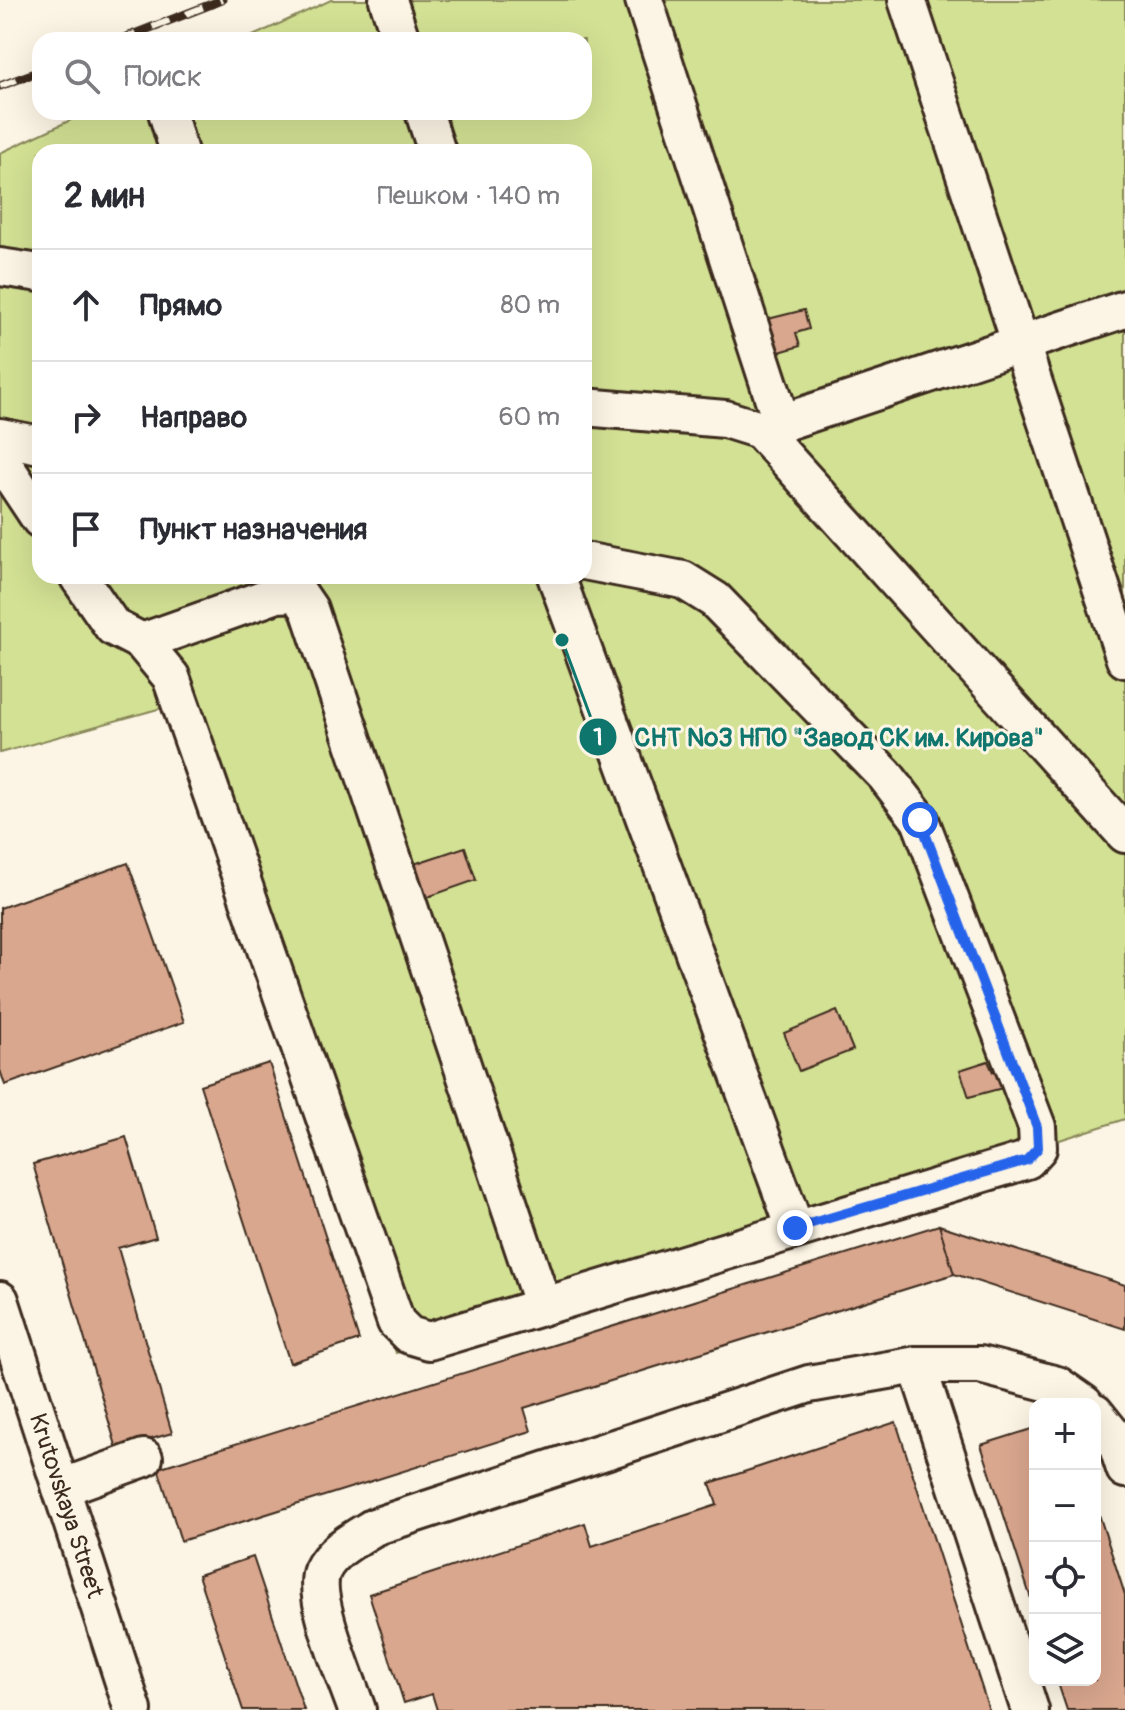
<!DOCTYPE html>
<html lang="ru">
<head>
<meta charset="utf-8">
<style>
	body { margin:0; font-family:Pangolin,sans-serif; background:#f2f2f3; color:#2b2b33 }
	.controls { position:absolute; right:24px; bottom:24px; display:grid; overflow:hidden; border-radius:16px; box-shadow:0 8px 32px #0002 }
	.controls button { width:72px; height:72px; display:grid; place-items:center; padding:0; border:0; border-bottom:2px solid #e1e1e2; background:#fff; color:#2b2b33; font:40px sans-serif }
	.stop { position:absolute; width:24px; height:24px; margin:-18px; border:6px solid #2563eb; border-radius:50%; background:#fff }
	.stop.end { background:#2563eb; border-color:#fff; box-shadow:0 2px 8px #0008 }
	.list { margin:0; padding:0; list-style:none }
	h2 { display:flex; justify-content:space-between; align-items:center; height:104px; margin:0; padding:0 32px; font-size:34px }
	h2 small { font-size:26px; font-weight:400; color:#7c7c81 }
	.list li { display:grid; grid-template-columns:52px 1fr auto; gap:24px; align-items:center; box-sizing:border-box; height:112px; padding:0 32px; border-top:2px solid #e1e1e2 }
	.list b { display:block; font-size:30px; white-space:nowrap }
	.list em { font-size:26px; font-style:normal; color:#7c7c81 }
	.icon { flex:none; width:44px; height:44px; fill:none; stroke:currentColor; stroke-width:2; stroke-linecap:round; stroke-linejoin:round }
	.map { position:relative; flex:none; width:1125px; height:1710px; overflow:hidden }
	.search { position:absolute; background:#fff; box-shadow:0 8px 32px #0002; left:32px; top:32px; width:560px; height:88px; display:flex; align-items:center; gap:20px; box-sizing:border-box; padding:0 28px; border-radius:24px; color:#7c7c81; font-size:30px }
	.panel { position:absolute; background:#fff; box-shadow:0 8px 32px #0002; left:32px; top:144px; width:560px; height:440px; border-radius:24px }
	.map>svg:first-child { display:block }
	.green { fill:#d3e194; stroke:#878659; stroke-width:2; fill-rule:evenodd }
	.building { fill:#d9a68e; stroke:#3b2a1e; stroke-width:2 }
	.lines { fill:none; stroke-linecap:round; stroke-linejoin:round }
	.minor-casing { stroke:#3b2a1e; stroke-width:42 }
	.minor { stroke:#fcf5e5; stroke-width:36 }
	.rail-casing { stroke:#3b2a1e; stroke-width:9 }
	.rail { stroke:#fcf5e5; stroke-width:6; stroke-dasharray:18; stroke-linecap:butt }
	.route { stroke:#2563eb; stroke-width:10 }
	.labels { text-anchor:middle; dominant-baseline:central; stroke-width:6; stroke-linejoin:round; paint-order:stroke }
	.street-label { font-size:24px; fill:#3b2a1e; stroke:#fcf5e5 }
	.leader { fill:none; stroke:#0f766e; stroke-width:3 }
	.callout-dot { fill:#0f766e; stroke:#fcf5e5; stroke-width:3 }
	.mark-label { font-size:24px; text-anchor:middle; font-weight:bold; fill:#fff }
	.callout-label { font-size:26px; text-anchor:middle; font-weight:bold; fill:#0f766e; stroke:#fcf5e5; stroke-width:6; stroke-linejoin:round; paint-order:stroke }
</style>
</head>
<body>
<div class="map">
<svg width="1125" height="1710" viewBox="0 0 1125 1710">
	<rect width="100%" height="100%" fill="#fcf5e5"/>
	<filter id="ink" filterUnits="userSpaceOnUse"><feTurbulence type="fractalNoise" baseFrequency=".0125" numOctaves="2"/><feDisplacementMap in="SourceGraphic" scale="16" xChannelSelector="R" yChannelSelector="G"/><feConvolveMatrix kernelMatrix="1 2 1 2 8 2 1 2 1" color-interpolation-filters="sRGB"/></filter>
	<g filter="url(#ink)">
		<path class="green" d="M331,0H1125V1119L396,1353L176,704L0,753V153L88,112H584V40H244ZM40,152H584V576H40Z"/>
		<path class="building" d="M804,310L809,329L796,333L800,346L776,353L768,319Z
			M465,847L476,880L419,900L408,866Z
			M128,863L184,1022L5,1085L0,1070V908Z
			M837,1011L853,1050L799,1071L784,1033Z
			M988,1061L993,1072L1001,1071L1006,1087L969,1097L960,1070Z
			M269,1063L359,1340L290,1363L200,1085Z
			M126,1137L156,1237L118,1248L172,1433L117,1449L33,1164Z
			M939,1225L954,1274L524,1408L531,1431L181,1541L158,1468Z
			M939,1225L1125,1285V1329L954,1274Z
			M896,1422L989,1710H437L432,1694L404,1703L369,1594L585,1523L592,1546L717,1505L710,1483Z
			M1035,1428V1611L981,1445Z
			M1095,1502L1125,1595V1710H1067L1057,1680H1095Z
			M253,1557L304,1710H243L198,1575Z"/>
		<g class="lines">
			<g class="minor-casing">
				<g id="minor">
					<path d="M388,0L401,40"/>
					<path d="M644,0L782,424"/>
					<path d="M907,0L1125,659"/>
					<path d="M167,112L179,152"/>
					<path d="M424,112L437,152"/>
					<path d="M0,267L40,273"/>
					<path d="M584,407L725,419L760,430L1125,309"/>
					<path d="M760,430L1125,834"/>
					<path d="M0,437L40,445"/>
					<path d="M0,459L40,519"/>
					<path d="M78,576L113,627L142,642L171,677L396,1322L409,1335L429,1341L1027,1160L1038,1148L1037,1127L920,820L885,775L715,600L683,580L584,561"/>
					<path d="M556,576L795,1228"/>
					<path d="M142,642L277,594L298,593L309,609L543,1306"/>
					<path id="s1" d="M0,1300L133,1710"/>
					<path d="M917,1365L1030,1710"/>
					<path d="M1095,1413L1115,1438L1125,1469"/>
					<path d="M61,1488L144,1458"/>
					<path d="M357,1710C347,1680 311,1599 322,1571C331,1551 356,1538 374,1527L809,1384L917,1365H980L1057,1385L1084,1404"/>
				</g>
			</g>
			<use href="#minor" class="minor"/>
			<g class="rail-casing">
				<path id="rail" d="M119,40L222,0
					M0,86L40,71"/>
			</g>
			<use href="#rail" class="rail"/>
		</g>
	</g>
	<g class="lines" filter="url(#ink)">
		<path class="route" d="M795,1228L1027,1160L1038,1148L1037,1127L920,820"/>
	</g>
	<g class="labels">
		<g class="street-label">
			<text stroke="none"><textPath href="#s1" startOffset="216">Krutovskaya Street</textPath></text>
		</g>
	</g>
	<path class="leader" d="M562 640L598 737"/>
	<g class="callout-dot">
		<circle cx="562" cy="640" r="8"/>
		<circle cx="598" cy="737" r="20"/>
	</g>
	<g class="mark-label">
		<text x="598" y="745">1</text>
	</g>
	<g class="callout-label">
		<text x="839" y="746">СНТ №3 НПО "Завод СК им. Кирова"</text>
	</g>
</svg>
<div class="controls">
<button>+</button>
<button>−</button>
<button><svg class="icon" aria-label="locate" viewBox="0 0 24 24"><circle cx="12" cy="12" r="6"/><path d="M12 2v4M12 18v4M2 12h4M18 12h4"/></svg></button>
<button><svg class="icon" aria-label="layers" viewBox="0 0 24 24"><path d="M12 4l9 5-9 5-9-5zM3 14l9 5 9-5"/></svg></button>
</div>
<div class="stop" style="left:920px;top:820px"></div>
<div class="stop end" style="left:795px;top:1228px"></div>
<div class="search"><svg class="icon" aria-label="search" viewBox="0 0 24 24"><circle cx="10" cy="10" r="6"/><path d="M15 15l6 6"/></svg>Поиск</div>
<section class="panel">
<h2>2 мин<small>Пешком · 140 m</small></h2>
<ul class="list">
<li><svg class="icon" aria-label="ahead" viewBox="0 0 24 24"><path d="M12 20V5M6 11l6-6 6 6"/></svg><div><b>Прямо</b></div><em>80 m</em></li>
<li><svg class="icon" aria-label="right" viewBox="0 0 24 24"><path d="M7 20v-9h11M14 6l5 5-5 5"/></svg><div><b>Направо</b></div><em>60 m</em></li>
<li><svg class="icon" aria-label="arrive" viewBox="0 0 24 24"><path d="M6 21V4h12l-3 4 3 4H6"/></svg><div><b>Пункт назначения</b></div></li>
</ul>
</section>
</div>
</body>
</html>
